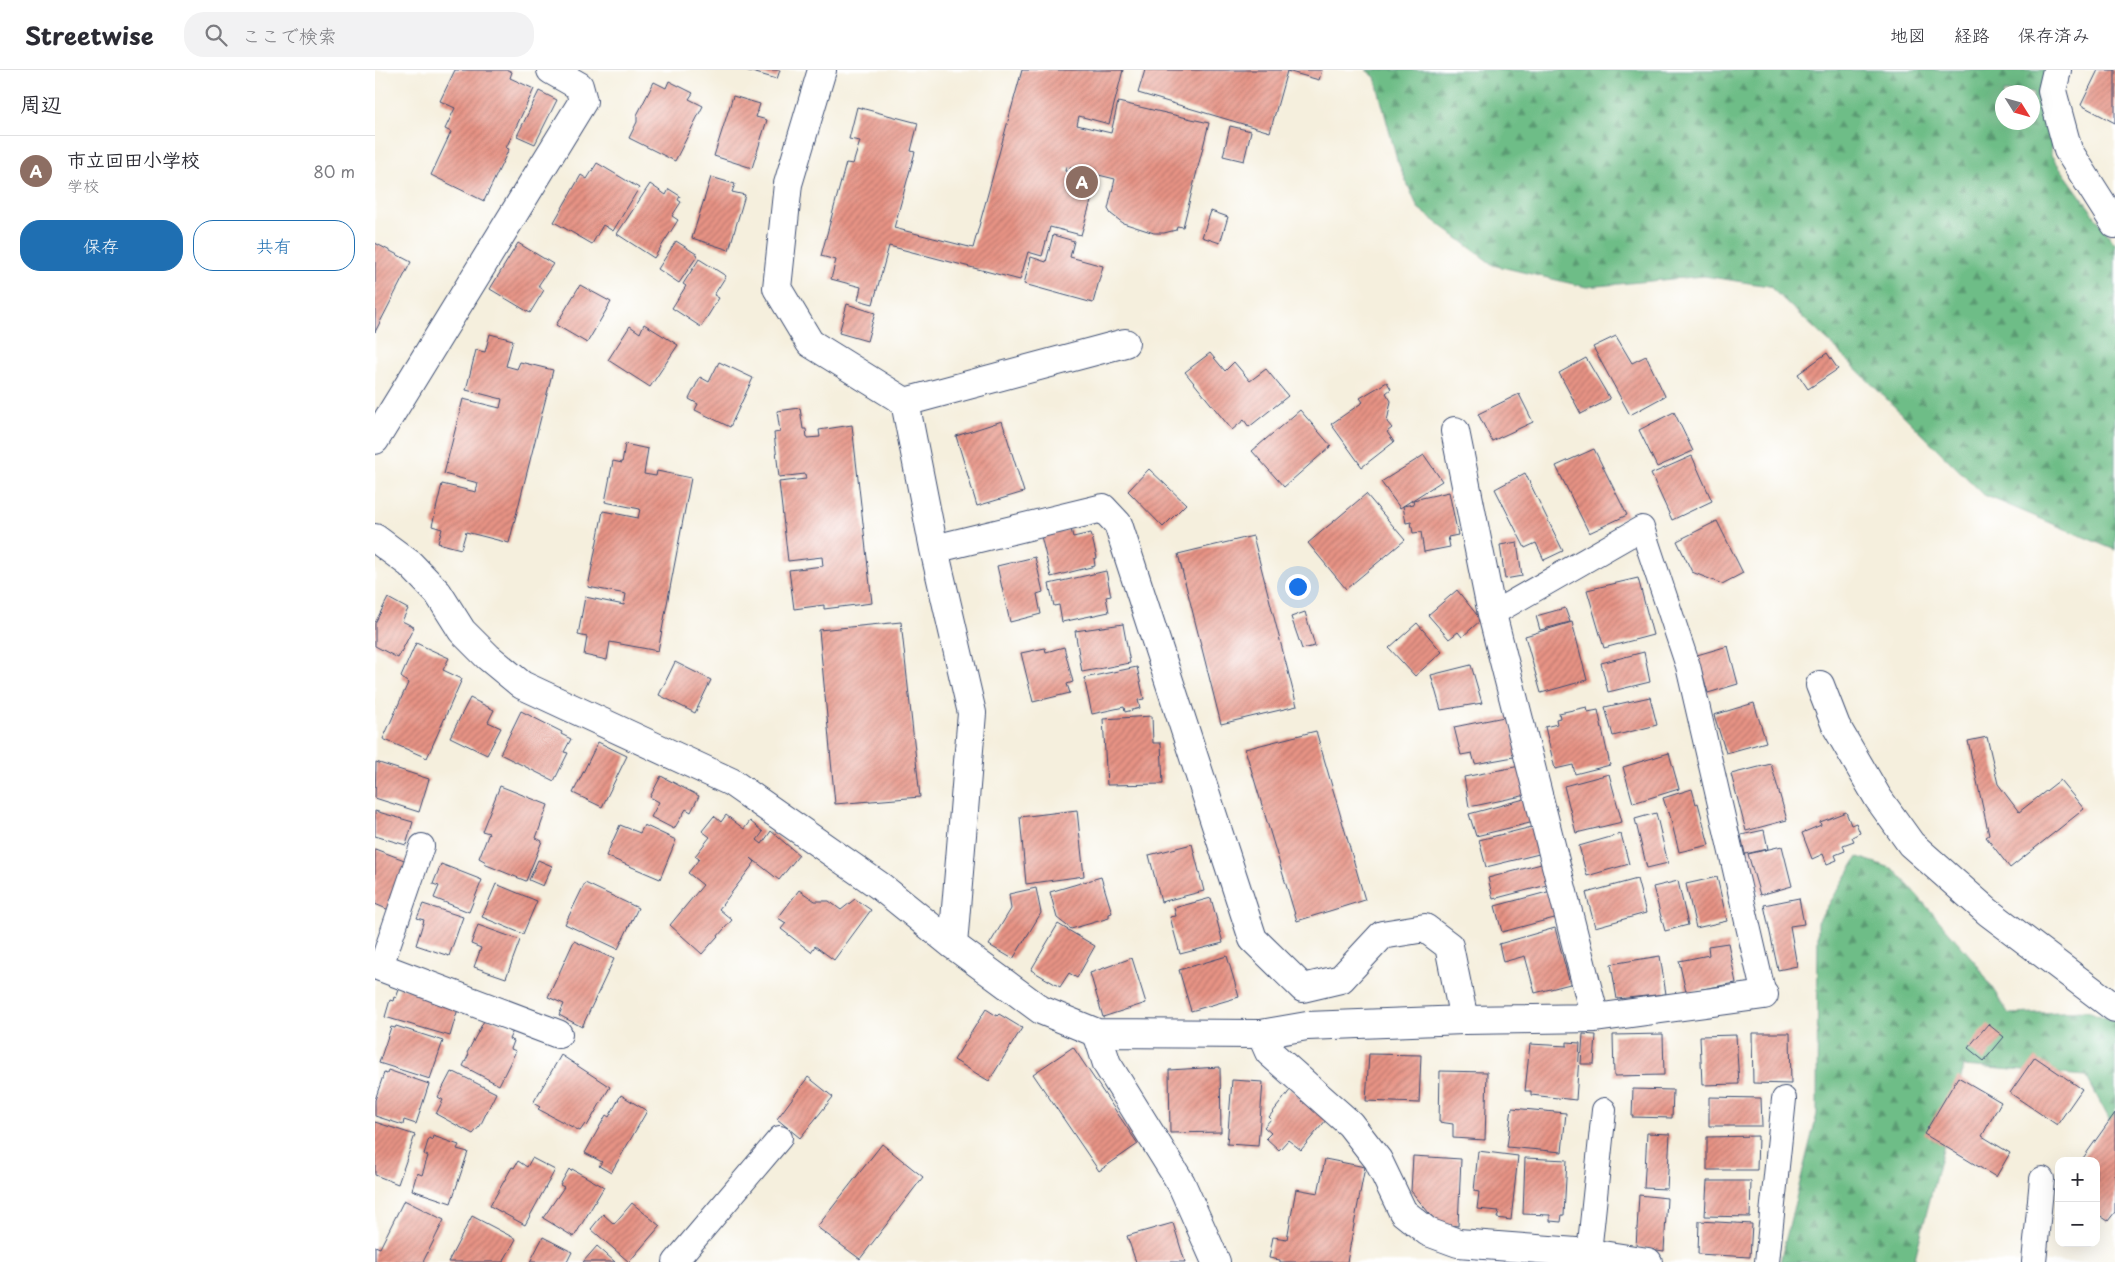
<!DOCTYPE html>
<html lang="ja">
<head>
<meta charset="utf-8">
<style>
	body { margin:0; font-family:"Playpen Sans","Klee One",sans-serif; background:#f2f2f3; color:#2b2b33 }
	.controls { position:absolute; right:15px; bottom:15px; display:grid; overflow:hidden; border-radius:10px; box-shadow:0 5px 20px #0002 }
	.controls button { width:45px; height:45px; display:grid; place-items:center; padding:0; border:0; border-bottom:1px solid #e1e1e2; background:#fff; color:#2b2b33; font:25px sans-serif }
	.compass { position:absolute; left:1620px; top:15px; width:45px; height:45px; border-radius:50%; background:#fff; box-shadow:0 5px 20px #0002; rotate:127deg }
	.you { position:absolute; left:922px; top:516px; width:18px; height:18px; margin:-12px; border:4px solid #fff; border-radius:50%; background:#1a73e8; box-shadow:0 0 0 8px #1a73e833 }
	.badge { display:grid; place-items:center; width:32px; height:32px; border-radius:50%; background:#1f6fb2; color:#fff; font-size:16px; font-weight:700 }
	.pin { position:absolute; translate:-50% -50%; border:2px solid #fff; box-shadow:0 1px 5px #0006 }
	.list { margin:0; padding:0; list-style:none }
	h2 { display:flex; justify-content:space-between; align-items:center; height:65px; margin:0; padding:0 20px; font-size:21px }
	h2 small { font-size:16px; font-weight:400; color:#7c7c81 }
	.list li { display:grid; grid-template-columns:32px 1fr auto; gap:15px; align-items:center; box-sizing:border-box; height:70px; padding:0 20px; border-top:1px solid #e1e1e2 }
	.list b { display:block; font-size:19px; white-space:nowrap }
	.list p { margin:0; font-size:16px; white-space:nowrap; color:#7c7c81 }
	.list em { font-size:16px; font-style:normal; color:#7c7c81 }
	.actions { display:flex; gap:10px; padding:15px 20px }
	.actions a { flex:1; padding:11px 0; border:1px solid #1f6fb2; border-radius:20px; text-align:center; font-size:18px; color:#1f6fb2 }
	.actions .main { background:#1f6fb2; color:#fff }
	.icon { flex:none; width:28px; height:28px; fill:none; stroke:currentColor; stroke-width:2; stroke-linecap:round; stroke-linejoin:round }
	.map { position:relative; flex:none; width:1740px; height:1192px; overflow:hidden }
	header { display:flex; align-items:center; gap:30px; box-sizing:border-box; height:70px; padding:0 25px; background:#fff; border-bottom:1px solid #e1e1e2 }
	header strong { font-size:24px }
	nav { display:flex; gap:28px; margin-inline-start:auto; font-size:18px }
	.search { width:350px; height:45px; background:#f2f2f3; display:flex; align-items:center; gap:12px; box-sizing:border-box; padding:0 18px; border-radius:20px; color:#7c7c81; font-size:19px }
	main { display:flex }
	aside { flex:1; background:#fff }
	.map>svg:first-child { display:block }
	.forest { fill:url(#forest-firs); stroke:#447672; fill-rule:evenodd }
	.building { fill:url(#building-hatch) }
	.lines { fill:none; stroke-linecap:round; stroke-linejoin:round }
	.lane-casing { stroke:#3c4c71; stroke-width:26 }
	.street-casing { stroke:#3c4c71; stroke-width:30 }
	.lane { stroke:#fff; stroke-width:24 }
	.street { stroke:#fff; stroke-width:28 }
</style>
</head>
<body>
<header>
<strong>Streetwise</strong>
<div class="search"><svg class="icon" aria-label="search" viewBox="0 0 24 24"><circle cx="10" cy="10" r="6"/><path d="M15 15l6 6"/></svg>ここで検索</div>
<nav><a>地図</a><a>経路</a><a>保存済み</a></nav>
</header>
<main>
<aside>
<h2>周辺<small></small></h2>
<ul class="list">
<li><span class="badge" style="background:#8d6e63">A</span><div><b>市立回田小学校</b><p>学校</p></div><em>80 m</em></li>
</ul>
<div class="actions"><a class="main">保存</a><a>共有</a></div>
</aside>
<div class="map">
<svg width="1740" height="1192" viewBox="0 0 1740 1192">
	<defs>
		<pattern id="forest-firs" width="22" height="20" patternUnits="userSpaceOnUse" patternTransform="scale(1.25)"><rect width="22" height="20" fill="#6ebd87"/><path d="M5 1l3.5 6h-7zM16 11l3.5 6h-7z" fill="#5a9a72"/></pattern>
		<pattern id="building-hatch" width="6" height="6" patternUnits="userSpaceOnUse" patternTransform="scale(1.25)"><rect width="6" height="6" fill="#e79384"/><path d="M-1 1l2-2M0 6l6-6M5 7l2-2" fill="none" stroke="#ba786f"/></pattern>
	</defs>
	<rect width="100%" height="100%" fill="#fff"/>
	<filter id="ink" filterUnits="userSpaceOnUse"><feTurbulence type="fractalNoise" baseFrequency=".02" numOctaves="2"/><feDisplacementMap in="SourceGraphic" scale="10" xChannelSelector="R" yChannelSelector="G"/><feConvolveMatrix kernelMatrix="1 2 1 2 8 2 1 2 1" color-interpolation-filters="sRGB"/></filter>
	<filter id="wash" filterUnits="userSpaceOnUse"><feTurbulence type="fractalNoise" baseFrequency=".0096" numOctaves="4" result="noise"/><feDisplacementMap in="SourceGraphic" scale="20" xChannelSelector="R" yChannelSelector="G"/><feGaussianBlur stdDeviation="1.12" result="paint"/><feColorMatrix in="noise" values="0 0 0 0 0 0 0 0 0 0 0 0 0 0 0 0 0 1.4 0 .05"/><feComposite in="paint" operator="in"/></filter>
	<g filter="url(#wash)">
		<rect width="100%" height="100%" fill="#f5efdd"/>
		<path class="forest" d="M991,0H1679L1676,85L1740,174V480L1609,425L1453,271L1394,216L1329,206L1211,217L1118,195L1043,138L1022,90L1000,7ZM1628,22H1658V52H1628Z
			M1483,787L1519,799L1601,893L1634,944L1712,941L1740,951V1060L1711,1006L1589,996L1539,1192H1405L1442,1044L1443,852Z"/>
		<g id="blocks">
			<path class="building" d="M80,0H133L137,2L135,8L159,19L131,78L134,79L109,131L56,105L76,62L70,59L80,38L65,31Z
				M370,0H405L402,9Z
				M647,0H748L734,54L704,46L702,55L736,63L743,32L834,53L808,157L802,156L801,160L789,163H779L748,153L736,144L733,139L740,109L691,97L690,101L722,111L706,165L675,157L667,186L653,182L645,210L514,176L498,234L483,230L486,217L456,209L461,190L446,186L471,93L478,94L485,71L474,69L482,37L543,53L536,81L540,82L519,158L598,178Z
				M770,0H947L944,10L912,1L895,62L763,23Z
				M1723,0H1740V53L1706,35Z
				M294,11L318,23L314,29L328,36L300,91L254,68L262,52V45L279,12L291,18Z
				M164,21L182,30L160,74L142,66Z
				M358,26L385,34L381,47L392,50L377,98L339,86Z
				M855,56L876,61L869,91L848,86Z
				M222,93L264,118L238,161L228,155L217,174L179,152L206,105L212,109Z
				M336,107L360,114L357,122L370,125L354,180L317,168Z
				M275,114L291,125L294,119L305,126L303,130L306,132L297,146L303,150L279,188L242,164Z
				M836,141L853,147L845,173L827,167Z
				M678,165L699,171L695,187L728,196L718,233L649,214L656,187L671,192Z
				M301,171L323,185L304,213L283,199Z
				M0,173L36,192L0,262Z
				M143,173L178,194L163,216L169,220L155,243L115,219Z
				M324,189L351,206L339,225L344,228L326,257L297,238L311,216L308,214Z
				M205,215L236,232L212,273L181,255Z
				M472,234L500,243L492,271L464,263Z
				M269,254L303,275L275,317L233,290L255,256L265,263Z
				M115,264L138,270L131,296L142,299L145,292L178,300L134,473L91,462L86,479L63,473L67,459L57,456L67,414L101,422L103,413L69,404L88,329L125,338L127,329L91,320L101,280L110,282Z
				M1241,266L1257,293L1271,286L1290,326L1255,345L1218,277Z
				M835,283L850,301L859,292L875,311L891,299L913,326L874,357L869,350L857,360L810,302Z
				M1452,283L1463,299L1433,319L1423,304Z
				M1211,288L1235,329L1206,344L1184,303Z
				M344,292L378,308L355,357L320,340L323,334L314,329L325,307L334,312Z
				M1012,312L1016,319L1011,323L1016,331L1012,352L1017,358L1012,362L1019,372L987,397L956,354L988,332L985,328Z
				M1144,324L1158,352L1117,371L1103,344Z
				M425,338L428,359H431L432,368L445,367L444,360L477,355L497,533L449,539V535L419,539L414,500L448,496L447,487L413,491L404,412L431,409L430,404L404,407L399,363L405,362L402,341Z
				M925,340L956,376L909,417L877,381Z
				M1299,342L1318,381L1282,397L1264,360Z
				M627,351L649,422L602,436L581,366Z
				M250,374L273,379L269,404L281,406L282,401L316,408L283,581L235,572L232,590L209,585L212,567L203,565L210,527L249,535L251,524L213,517L228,441L263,448L265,439L230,432L238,391L247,393Z
				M1219,379L1252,445L1214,463L1181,396Z
				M1049,385L1067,411L1025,438L1006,412Z
				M1317,386L1337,431L1297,450L1276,404Z
				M774,399L811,434L788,457L753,421Z
				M1150,403L1188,481L1169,490L1161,473L1150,478L1120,419Z
				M1074,422L1083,465L1073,467L1075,477L1049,482L1046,462L1038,463L1036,452L1031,453L1028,436L1039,434L1038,430Z
				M991,424L1030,470L971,519L933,473Z
				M1342,451L1368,503L1347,514L1317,502L1302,471Z
				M696,459L698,467L716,463L722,488L719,489L720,496L676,507L666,466Z
				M878,466L922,636L846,654L803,484Z
				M1142,472L1147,506L1130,509L1125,475Z
				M660,487L668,522L662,524L666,544L635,552L622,496Z
				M731,501L736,526L731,527L734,542L687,552L684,535L679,536L674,514Z
				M1263,508L1278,565L1229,578L1212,520Z
				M1082,520L1106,550L1087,567L1083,562L1074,569L1053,545Z
				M13,528L33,539L27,551L39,557L23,588L0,576V553Z
				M1190,538L1195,552L1165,560L1161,546Z
				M930,542L940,576L927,579L916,547Z
				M526,552L545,727L460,734L444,560Z
				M1197,552L1212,610L1166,623L1150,566Z
				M1042,553L1067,582L1040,606L1014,578Z
				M748,554L755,593L707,602L700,561Z
				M41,573L74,588L68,600L87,609L52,688L8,669L33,613L26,607Z
				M1353,576L1363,614L1333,623L1322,585Z
				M689,577L698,612L692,614L695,623L658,632L646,583L670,578L671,582Z
				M1269,582L1275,612L1233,622L1226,593Z
				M300,592L336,610L320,643L284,625Z
				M1096,595L1107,633L1066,640L1056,605Z
				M762,597L769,629L763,630L765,638L750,642L749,637L717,644L709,608Z
				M1275,627L1282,655L1238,666L1230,637Z
				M95,628L119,640L113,652L126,658L112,685L75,667Z
				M1379,633L1391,672L1351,683L1339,645Z
				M1212,637L1213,642L1223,640L1235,695L1200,704L1198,695L1180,699L1170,657L1182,654L1181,649L1185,648L1184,643Z
				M146,641L187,662L186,664L196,669L189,682L193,683L179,711L125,684Z
				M777,646L778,673H786L788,714L732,715L728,649Z
				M1134,646L1144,686L1100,694L1097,683L1086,685L1079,657Z
				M941,661L990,830L922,851L870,679Z
				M1612,667L1623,714L1644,742L1685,710L1709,739L1635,798L1611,767L1614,765L1593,671Z
				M223,672L252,686L227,737L198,723Z
				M1294,683L1304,719L1258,733L1248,697Z
				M1,692L54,709L44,742L0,728Z
				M1396,694L1412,750L1371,761L1356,704Z
				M1145,696L1152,725L1094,737L1089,707Z
				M1234,704L1247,752L1201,763L1189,716Z
				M286,706L324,726L316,742L311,739L299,759L276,747L284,732L275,727Z
				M125,716L173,735L161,768L167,771L151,811L109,794L111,792L104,788L114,763L107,761Z
				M1317,719L1321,734L1323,733L1334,775L1304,782L1294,742L1293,743L1288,728Z
				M1153,728L1159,752L1101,766L1094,744Z
				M702,740L709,806L651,814L645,747Z
				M0,741L38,752L31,775L0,766Z
				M1471,742L1476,755L1481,753L1485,763L1477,767L1479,771L1468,775L1470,781L1460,785L1462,790L1452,794L1448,784L1437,789L1427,763L1446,755L1445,752Z
				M1281,743L1293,793L1272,798L1260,749Z
				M351,745L369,759L375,751L388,762L382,770L387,774L396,761L424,785L404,810L376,788L380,792L344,839L357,850L327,884L295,855L328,815L313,803L324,789L320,786L335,767L327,761L339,746L346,752Z
				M245,755L265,763L269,755L301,770L285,809L231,786Z
				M1161,756L1168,783L1111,797L1104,770Z
				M1389,760L1393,779L1370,784L1366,765Z
				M1246,764L1254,794L1212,806L1204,776Z
				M817,774L829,821L786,832L774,785Z
				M1407,776L1417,816L1385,825L1373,784Z
				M0,779L32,791L14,840L0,834Z
				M163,790L177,796L168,816L154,810Z
				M1170,793L1176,814L1118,829L1113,808Z
				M66,794L107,810L94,842L59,828L64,816L58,814Z
				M726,807L737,843L734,844V848L696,859L682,848L675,822Z
				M1342,807L1352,851L1321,858L1311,814Z
				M1262,809L1271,843L1220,857L1211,823Z
				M1303,811L1313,855L1290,861L1278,817Z
				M210,813L263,838L243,879L190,854Z
				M121,814L162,831L148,864L107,847Z
				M661,818L666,843L638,889L614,875L636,839L634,824Z
				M424,820L440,831H454L466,840L480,829L496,840L459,890L440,876L436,882L406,859L411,853L403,848Z
				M1176,821L1183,847L1127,862L1120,836Z
				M836,828L848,873L805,884L795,847L801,846L799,838Z
				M1424,828L1429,854L1415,856L1422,896L1403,900L1389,835Z
				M48,834L88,847L74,886L41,875L49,850L42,848Z
				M683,854L720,876L702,908L694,903L685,917L656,900Z
				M103,855L145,870L131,908L99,897L106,878L96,874Z
				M1180,858L1195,914L1160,923L1150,886L1128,892L1124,874Z
				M199,871L239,889L207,957L184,945L189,934L173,927Z
				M1353,873L1361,913L1311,922L1304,891L1334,885L1333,876Z
				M852,886L864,927L816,941L804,900Z
				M1285,886L1291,924L1242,929L1236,894Z
				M757,888L771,933L728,947L715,903Z
				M25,917L85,932L75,966L10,947L15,930L18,931L19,927L21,928Z
				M611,939L622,946L624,944L647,958L614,1011L579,990Z
				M111,947L139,959L134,969L139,971L136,979L141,981L124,1015L88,996L94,984L92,983Z
				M1613,954L1629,967L1609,991L1593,978Z
				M21,956L68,971L55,1009L4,993L16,957L20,958Z
				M1377,963H1415L1416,1014L1378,1013Z
				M1208,964L1221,965L1219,994H1206Z
				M1288,964L1289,1005L1239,1006L1238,965Z
				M1361,965L1364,1014L1327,1015L1325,966Z
				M1192,972L1205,973L1201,1030L1156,1025V1021H1150L1155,974L1192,976Z
				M698,977L763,1074L724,1101L658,1004Z
				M994,984L1046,985L1044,1033L991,1031Z
				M186,985L235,1017L212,1056L210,1054L205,1061L163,1039L165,1037L158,1033Z
				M1660,987L1707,1019L1682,1055L1635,1023Z
				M845,997L846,1062L795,1063L794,1000Z
				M13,1000L54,1014L41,1054L29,1050L28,1055L0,1046V1030L9,1003L12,1004Z
				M1065,1001L1112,1002L1110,1070L1078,1068V1054L1064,1052Z
				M76,1002L79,1003V1002L121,1023L105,1056L98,1064L61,1044L68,1030L63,1027Z
				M433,1007L458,1027L425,1068L402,1049Z
				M1583,1007L1626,1032L1607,1066L1635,1083L1621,1107L1549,1064Z
				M857,1010L888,1012L883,1076L852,1074Z
				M916,1019L952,1049L926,1080L913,1070L904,1080L891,1068L896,1063L889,1057L896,1049L894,1047Z
				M1258,1019L1298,1020L1297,1048L1257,1047Z
				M246,1025L272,1041L236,1103L224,1096L227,1092L210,1083L231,1045L234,1047Z
				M1334,1027L1386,1028L1387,1056H1334Z
				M1137,1038L1191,1043L1187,1082L1132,1077Z
				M1740,1043V1142L1733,1151L1721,1143V1091H1706Z
				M0,1052L40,1065L23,1114L0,1105Z
				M1272,1063L1295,1064L1292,1119L1269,1118Z
				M58,1066L84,1075L82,1079L93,1082L76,1133L37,1120L42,1103L47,1105L53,1086L49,1084L54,1068L57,1070Z
				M1383,1066L1382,1100H1332V1067Z
				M507,1074L548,1107L485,1189L442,1157Z
				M1103,1081L1143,1086L1136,1150L1122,1148L1124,1141L1102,1139L1104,1122L1099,1121Z
				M1038,1086L1086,1089L1083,1156L1063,1154L1036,1121Z
				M157,1088L180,1100L150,1155L115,1136L137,1097L139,1098L143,1091L152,1097Z
				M1150,1088L1192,1090L1189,1145H1187L1186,1152L1175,1151V1145L1148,1144Z
				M950,1089L990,1097L972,1192H905V1190L894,1188L898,1167L912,1169L921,1119L943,1123Z
				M194,1099L196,1101L197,1099L229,1117L199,1167L168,1148L189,1117L185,1115Z
				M1332,1111H1376L1375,1147L1330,1146Z
				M1264,1125L1292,1128L1289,1181L1261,1177Z
				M29,1130L69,1150L48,1192H0V1176L5,1178Z
				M257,1133L285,1156L254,1192L216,1159L228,1144L239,1154Z
				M97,1146L141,1169L128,1192H73Z
				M1324,1151L1377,1154L1375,1187L1323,1184Z
				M798,1153L810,1192H761L752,1166Z
				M168,1167L197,1182L192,1192H155Z
				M222,1176L240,1192H208Z"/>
		</g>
	</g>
	<g filter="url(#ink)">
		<use href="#blocks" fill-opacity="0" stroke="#3c4c71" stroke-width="1"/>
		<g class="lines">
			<g class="lane-casing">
				<path id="lane" d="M1117,544L1267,458L1313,596L1389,925
					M6,896L47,776
					M1214,1183L1229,1040
					M300,1192L405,1068
					M1392,1192L1409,1029
					M1659,1192L1667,1109"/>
			</g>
			<g class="street-casing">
				<path id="street" d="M447,0L413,114L402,218L435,273L530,332L559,479L597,643L578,875
					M1682,0L1677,21L1693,80L1740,154
					M530,332L750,273
					M1080,361L1117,544L1220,948
					M0,370L208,31L204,16L176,0
					M0,468L35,494L63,523L87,561L113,587L147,615L356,712L505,816L578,875L666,940L722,963L886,964L932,956L1089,950L1220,948L1389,925
					M559,479L728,438L743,454L878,869L928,918L966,909L1007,865L1050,858L1074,876L1089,950
					M1445,615L1461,656L1503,728L1536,774L1613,842L1740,938
					M0,895L183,964
					M722,963L732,994L806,1113L841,1192
					M886,964L894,982L975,1054L1003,1090L1028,1142L1053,1162L1083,1173L1214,1183L1273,1192"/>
			</g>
			<use href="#lane" class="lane"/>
			<use href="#street" class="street"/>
		</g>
	</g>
</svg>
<div class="controls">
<button>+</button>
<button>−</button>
</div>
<svg class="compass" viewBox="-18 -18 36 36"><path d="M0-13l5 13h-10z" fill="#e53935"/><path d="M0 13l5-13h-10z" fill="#7c7c81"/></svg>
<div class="you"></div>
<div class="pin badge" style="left:707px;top:112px;background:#8d6e63">A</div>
</div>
</main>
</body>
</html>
